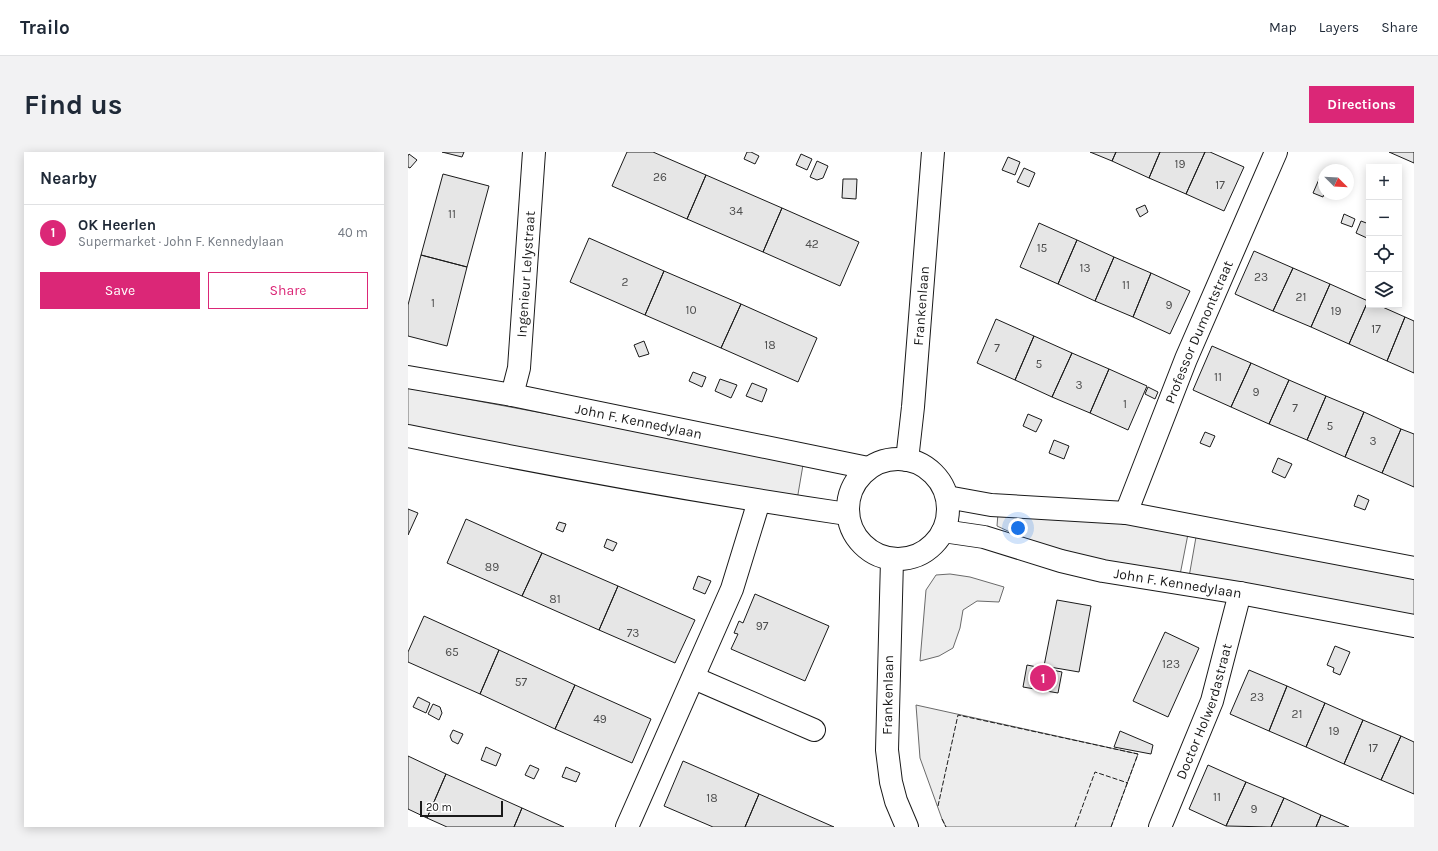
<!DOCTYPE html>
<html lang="en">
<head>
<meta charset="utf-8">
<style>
	body { margin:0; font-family:Karla,sans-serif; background:#f2f2f3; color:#1f2937 }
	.controls { position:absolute; right:12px; top:12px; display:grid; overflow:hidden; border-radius:0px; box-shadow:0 2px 10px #0003 }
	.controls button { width:36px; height:36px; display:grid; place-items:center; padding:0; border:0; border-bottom:1px solid #e0e1e3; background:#fff; color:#1f2937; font:20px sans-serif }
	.compass { position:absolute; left:910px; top:12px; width:36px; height:36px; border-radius:50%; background:#fff; box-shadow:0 2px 10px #0003; rotate:114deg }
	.scale { position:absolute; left:12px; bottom:10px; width:83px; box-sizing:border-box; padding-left:4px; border:2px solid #1a1a1a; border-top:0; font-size:11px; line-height:14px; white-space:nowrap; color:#1a1a1a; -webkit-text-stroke:3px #fff; paint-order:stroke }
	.you { position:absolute; left:610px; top:376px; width:14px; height:14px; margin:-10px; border:3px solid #fff; border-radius:50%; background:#1a73e8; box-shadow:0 0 0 6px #1a73e833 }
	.badge { display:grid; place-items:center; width:26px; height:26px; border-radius:50%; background:#db2777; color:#fff; font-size:13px; font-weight:700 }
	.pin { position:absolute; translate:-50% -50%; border:2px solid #fff; box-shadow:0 1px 4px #0006 }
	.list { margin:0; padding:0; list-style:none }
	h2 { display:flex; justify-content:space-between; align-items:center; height:52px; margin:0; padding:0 16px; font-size:17px }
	h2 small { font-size:13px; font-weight:400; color:#747a83 }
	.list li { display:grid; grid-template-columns:26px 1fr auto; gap:12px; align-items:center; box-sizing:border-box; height:56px; padding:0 16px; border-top:1px solid #e0e1e3 }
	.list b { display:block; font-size:15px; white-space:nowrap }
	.list p { margin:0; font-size:13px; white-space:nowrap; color:#747a83 }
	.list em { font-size:13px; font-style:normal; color:#747a83 }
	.actions { display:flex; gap:8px; padding:12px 16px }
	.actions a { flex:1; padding:9px 0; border:1px solid #db2777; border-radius:0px; text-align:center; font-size:14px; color:#db2777 }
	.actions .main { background:#db2777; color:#fff }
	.icon { flex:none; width:22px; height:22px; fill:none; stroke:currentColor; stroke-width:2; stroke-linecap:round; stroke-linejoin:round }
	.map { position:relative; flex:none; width:1006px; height:675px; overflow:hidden; border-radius:0px }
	header { display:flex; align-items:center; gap:24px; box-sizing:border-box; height:56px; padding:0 20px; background:#fff; border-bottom:1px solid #e0e1e3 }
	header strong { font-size:19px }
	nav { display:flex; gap:22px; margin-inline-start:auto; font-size:14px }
	.intro { display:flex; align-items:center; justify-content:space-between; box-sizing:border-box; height:96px; padding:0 24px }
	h1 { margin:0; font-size:28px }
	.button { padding:10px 18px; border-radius:0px; background:#db2777; color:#fff; font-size:14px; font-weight:700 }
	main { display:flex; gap:24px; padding:0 24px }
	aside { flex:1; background:#fff; border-radius:0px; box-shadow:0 2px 10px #0003 }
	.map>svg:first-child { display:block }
	.built { fill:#ededed; stroke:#6a6a6a }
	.building { fill:#e6e6e6; stroke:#1a1a1a }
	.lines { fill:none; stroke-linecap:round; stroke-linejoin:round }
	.street-casing { stroke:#1a1a1a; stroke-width:24 }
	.secondary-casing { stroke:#1a1a1a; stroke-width:24 }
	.street { stroke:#fff; stroke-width:22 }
	.secondary { stroke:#fff; stroke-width:22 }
	.fence { stroke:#1a1a1a; stroke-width:1; stroke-dasharray:5 2; stroke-linecap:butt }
	.labels { text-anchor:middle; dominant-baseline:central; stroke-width:3; stroke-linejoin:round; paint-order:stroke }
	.number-label { font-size:12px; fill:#4d4d4d }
	.street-label { font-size:14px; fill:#1a1a1a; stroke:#fff }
</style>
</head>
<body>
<header>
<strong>Trailo</strong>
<nav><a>Map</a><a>Layers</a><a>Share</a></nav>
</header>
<div class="intro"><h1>Find us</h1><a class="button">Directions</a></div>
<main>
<aside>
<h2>Nearby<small></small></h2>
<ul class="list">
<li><span class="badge">1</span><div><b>OK Heerlen</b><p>Supermarket · John F. Kennedylaan</p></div><em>40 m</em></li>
</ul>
<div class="actions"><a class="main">Save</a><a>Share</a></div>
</aside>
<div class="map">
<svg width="1006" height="675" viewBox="0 0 1006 675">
	<rect width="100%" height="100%" fill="#fff"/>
	<path class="built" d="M0,236L365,304L395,313L389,348L0,275Z
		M590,361L690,366L780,382L772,423L716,414L628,392L589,374Z
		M788,385L1006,424V466L781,425Z
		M542,422L562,425L596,435L591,450L569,449L555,458L552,476L545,496L531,504L512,509L518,438L528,423Z
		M508,553L730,602L703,675H538L534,667L512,606Z"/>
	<path class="building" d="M34,0H56L54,5Z
		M219,0H245L298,23L279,67L204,34Z
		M339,0H343L351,4L347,12L336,7Z
		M682,0H708L704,9Z
		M708,0H752L741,26L704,9Z
		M752,0H797L778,42L741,26Z
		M797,0H802L836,15L816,59L778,42Z
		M981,0H1006V11Z
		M1,2L9,8L2,16L0,15V4Z
		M393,2L404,7L399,18L388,13Z
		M600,5L612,10L607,23L594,18Z
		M409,9L420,14L415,26L409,28L402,25Z
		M616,16L627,21L621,35L609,30Z
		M35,22L81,34L59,115L13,103Z
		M298,23L374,56L355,100L279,67Z
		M912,25L916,27V41L915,45L905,41Z
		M435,27H449L448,47L434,46Z
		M737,53L740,60L732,65L728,57Z
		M374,56L451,90L432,134L355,100Z
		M936,62L947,67L944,75L933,71Z
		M953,69L961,72V81L959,86L948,81Z
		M631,71L669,88L650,132L612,115Z
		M181,86L256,119L237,163L162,130Z
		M669,88L706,105L687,149L650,132Z
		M846,99L885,116L865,159L827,142Z
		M13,103L59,115L39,194L0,184V153Z
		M706,105L743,121L725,165L687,149Z
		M885,116L922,132L903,175L865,159Z
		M256,119L333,152L313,196L237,163Z
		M743,121L782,139L762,182L725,165Z
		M922,132L960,149L941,192L903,175Z
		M960,149L961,153H970L997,165L979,209L941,192Z
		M333,152L409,186L390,230L313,196Z
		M997,165L1006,169V221L979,209Z
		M588,167L626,184L607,228L569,211Z
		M626,184L664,201L644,245L607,228Z
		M236,189L241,202L231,205L226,193Z
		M804,194L843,211L823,255L785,238Z
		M664,201L701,217L682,261L644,245Z
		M843,211L881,228L861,272L823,255Z
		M701,217L739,234L720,278L682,261Z
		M285,220L298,225L294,235L281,229Z
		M312,227L329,233L323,246L307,239Z
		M881,228L918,244L899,288L861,272Z
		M344,231L359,237L354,250L338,244Z
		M740,235L750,240L747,247L737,242Z
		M918,244L956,260L937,305L899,288Z
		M956,260L993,277L974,321L937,305Z
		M620,262L634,268L628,280L615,274Z
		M993,277L1006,282V335L974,321Z
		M797,280L807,284L802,295L792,291Z
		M646,288L661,294L656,307L641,301Z
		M870,306L884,312L877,326L864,320Z
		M950,343L961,348L957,358L946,354Z
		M0,357L10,361L0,383Z
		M58,367L134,401L114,444L39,411Z
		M151,370L158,372L155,380L148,377Z
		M199,387L209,391L205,399L196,395Z
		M134,401L210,434L191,478L114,444Z
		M290,424L303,429L297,442L285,437Z
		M210,434L287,468L267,511L191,478Z
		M347,442L421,474L397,529L323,497L330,482L326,481L331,469L335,471Z
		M649,448L683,454L671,520L636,514Z
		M16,464L91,498L72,542L0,510V500Z
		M757,480L791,496L760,565L725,549Z
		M927,494L942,500L932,523L925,520L926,516L919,513Z
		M91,498L167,533L147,577L72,542Z
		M619,513L654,520L650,541L615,535Z
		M841,518L879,534L861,579L822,562Z
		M167,533L243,567L224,611L147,577Z
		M879,534L917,551L898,595L861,579Z
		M10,545L22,551L18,561L5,555Z
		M917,551L955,568L936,612L898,595Z
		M25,552L32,555L34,561L31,568L20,562Z
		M955,568L993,584L973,628L936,612Z
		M45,578L55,582L50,592L44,589L42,584Z
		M712,579L745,593L743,602L706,595Z
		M993,584L1006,590V642L973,628Z
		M78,595L93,602L88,614L73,608Z
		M0,604L38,622L19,666L0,657Z
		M275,609L351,642L337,675H305L256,654Z
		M122,613L131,617L126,627L117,623Z
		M800,613L838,630L818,674L781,657Z
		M158,615L172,621L168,630L154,625Z
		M38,622L114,656L106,675H39L19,666Z
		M838,630L876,646L863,675L818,674Z
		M351,642L426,675H337Z
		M876,646L913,663L908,675H863Z
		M114,656L156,675H106Z
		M913,663L941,675H908Z"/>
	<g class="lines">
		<g class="street-casing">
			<g id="street">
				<path id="s1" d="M104,243L111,216L126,0"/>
				<path id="s2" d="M499,308L505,255L525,0"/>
				<path id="s3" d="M718,361L778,207L868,0"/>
				<path d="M484,408L479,598L483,630L488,649L499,675"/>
				<path d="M286,526L406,578"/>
				<path d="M219,675L324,437L351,349"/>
				<path id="s4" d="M752,675L804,549L832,441"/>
			</g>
		</g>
		<g class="secondary-casing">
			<g id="secondary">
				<path id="s5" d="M0,225L104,243L460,316"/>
				<path d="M0,284C146,314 292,340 439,362"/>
				<circle cx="490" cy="357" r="50"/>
				<path d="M539,345L583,353L718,361L1006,416"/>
				<path id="s6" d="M535,379L576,385L653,409L695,419L832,441L1006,474"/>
			</g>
		</g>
		<use href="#street" class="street"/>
		<use href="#secondary" class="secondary"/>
		<path class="fence" d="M530,654L550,563L730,602L703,675
			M534,667L538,675
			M667,675L687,620L720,631"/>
	</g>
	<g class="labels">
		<g class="number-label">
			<text x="772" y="12">19</text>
			<text x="252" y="25">26</text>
			<text x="812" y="33">17</text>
			<text x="328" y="59">34</text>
			<text x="44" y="62">11</text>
			<text x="404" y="92">42</text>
			<text x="634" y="96">15</text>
			<text x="677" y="116">13</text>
			<text x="853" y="125">23</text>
			<text x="217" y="130">2</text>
			<text x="718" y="133">11</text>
			<text x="893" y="145">21</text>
			<text x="25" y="151">1</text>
			<text x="761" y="153">9</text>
			<text x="283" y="158">10</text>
			<text x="928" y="159">19</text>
			<text x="968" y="177">17</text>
			<text x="362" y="193">18</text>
			<text x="589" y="196">7</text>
			<text x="631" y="212">5</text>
			<text x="810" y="225">11</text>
			<text x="671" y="233">3</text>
			<text x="848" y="240">9</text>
			<text x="717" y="252">1</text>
			<text x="887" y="256">7</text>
			<text x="922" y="274">5</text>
			<text x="965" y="289">3</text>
			<text x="84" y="415">89</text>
			<text x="147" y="447">81</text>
			<text x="354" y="474">97</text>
			<text x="225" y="481">73</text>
			<text x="44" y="500">65</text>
			<text x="763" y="512">123</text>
			<text x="113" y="530">57</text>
			<text x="849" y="545">23</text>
			<text x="889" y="562">21</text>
			<text x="192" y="567">49</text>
			<text x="926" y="579">19</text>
			<text x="965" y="596">17</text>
			<text x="809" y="645">11</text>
			<text x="304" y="646">18</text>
			<text x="846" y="657">9</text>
		</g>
		<g class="street-label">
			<text stroke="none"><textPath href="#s1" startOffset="122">Ingenieur Lelystraat</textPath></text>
			<text stroke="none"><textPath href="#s2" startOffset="155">Frankenlaan</textPath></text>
			<text stroke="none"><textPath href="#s3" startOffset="195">Professor Dumontstraat</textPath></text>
			<text stroke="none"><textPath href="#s5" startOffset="235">John F. Kennedylaan</textPath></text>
			<text stroke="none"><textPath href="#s6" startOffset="241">John F. Kennedylaan</textPath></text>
			<text transform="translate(480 543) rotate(-89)">Frankenlaan</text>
			<text stroke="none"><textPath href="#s4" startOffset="124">Doctor Holwerdastraat</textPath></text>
		</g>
	</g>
</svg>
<div class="controls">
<button>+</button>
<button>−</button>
<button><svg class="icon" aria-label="locate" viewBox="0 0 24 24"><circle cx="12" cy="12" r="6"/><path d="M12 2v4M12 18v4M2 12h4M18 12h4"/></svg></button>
<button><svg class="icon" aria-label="layers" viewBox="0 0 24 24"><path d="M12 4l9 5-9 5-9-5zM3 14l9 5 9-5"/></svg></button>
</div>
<svg class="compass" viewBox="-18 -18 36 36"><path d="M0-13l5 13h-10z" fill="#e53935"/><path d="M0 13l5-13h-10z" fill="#747a83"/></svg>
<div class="scale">20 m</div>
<div class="you"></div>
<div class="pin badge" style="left:635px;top:526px">1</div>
</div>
</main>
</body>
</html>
